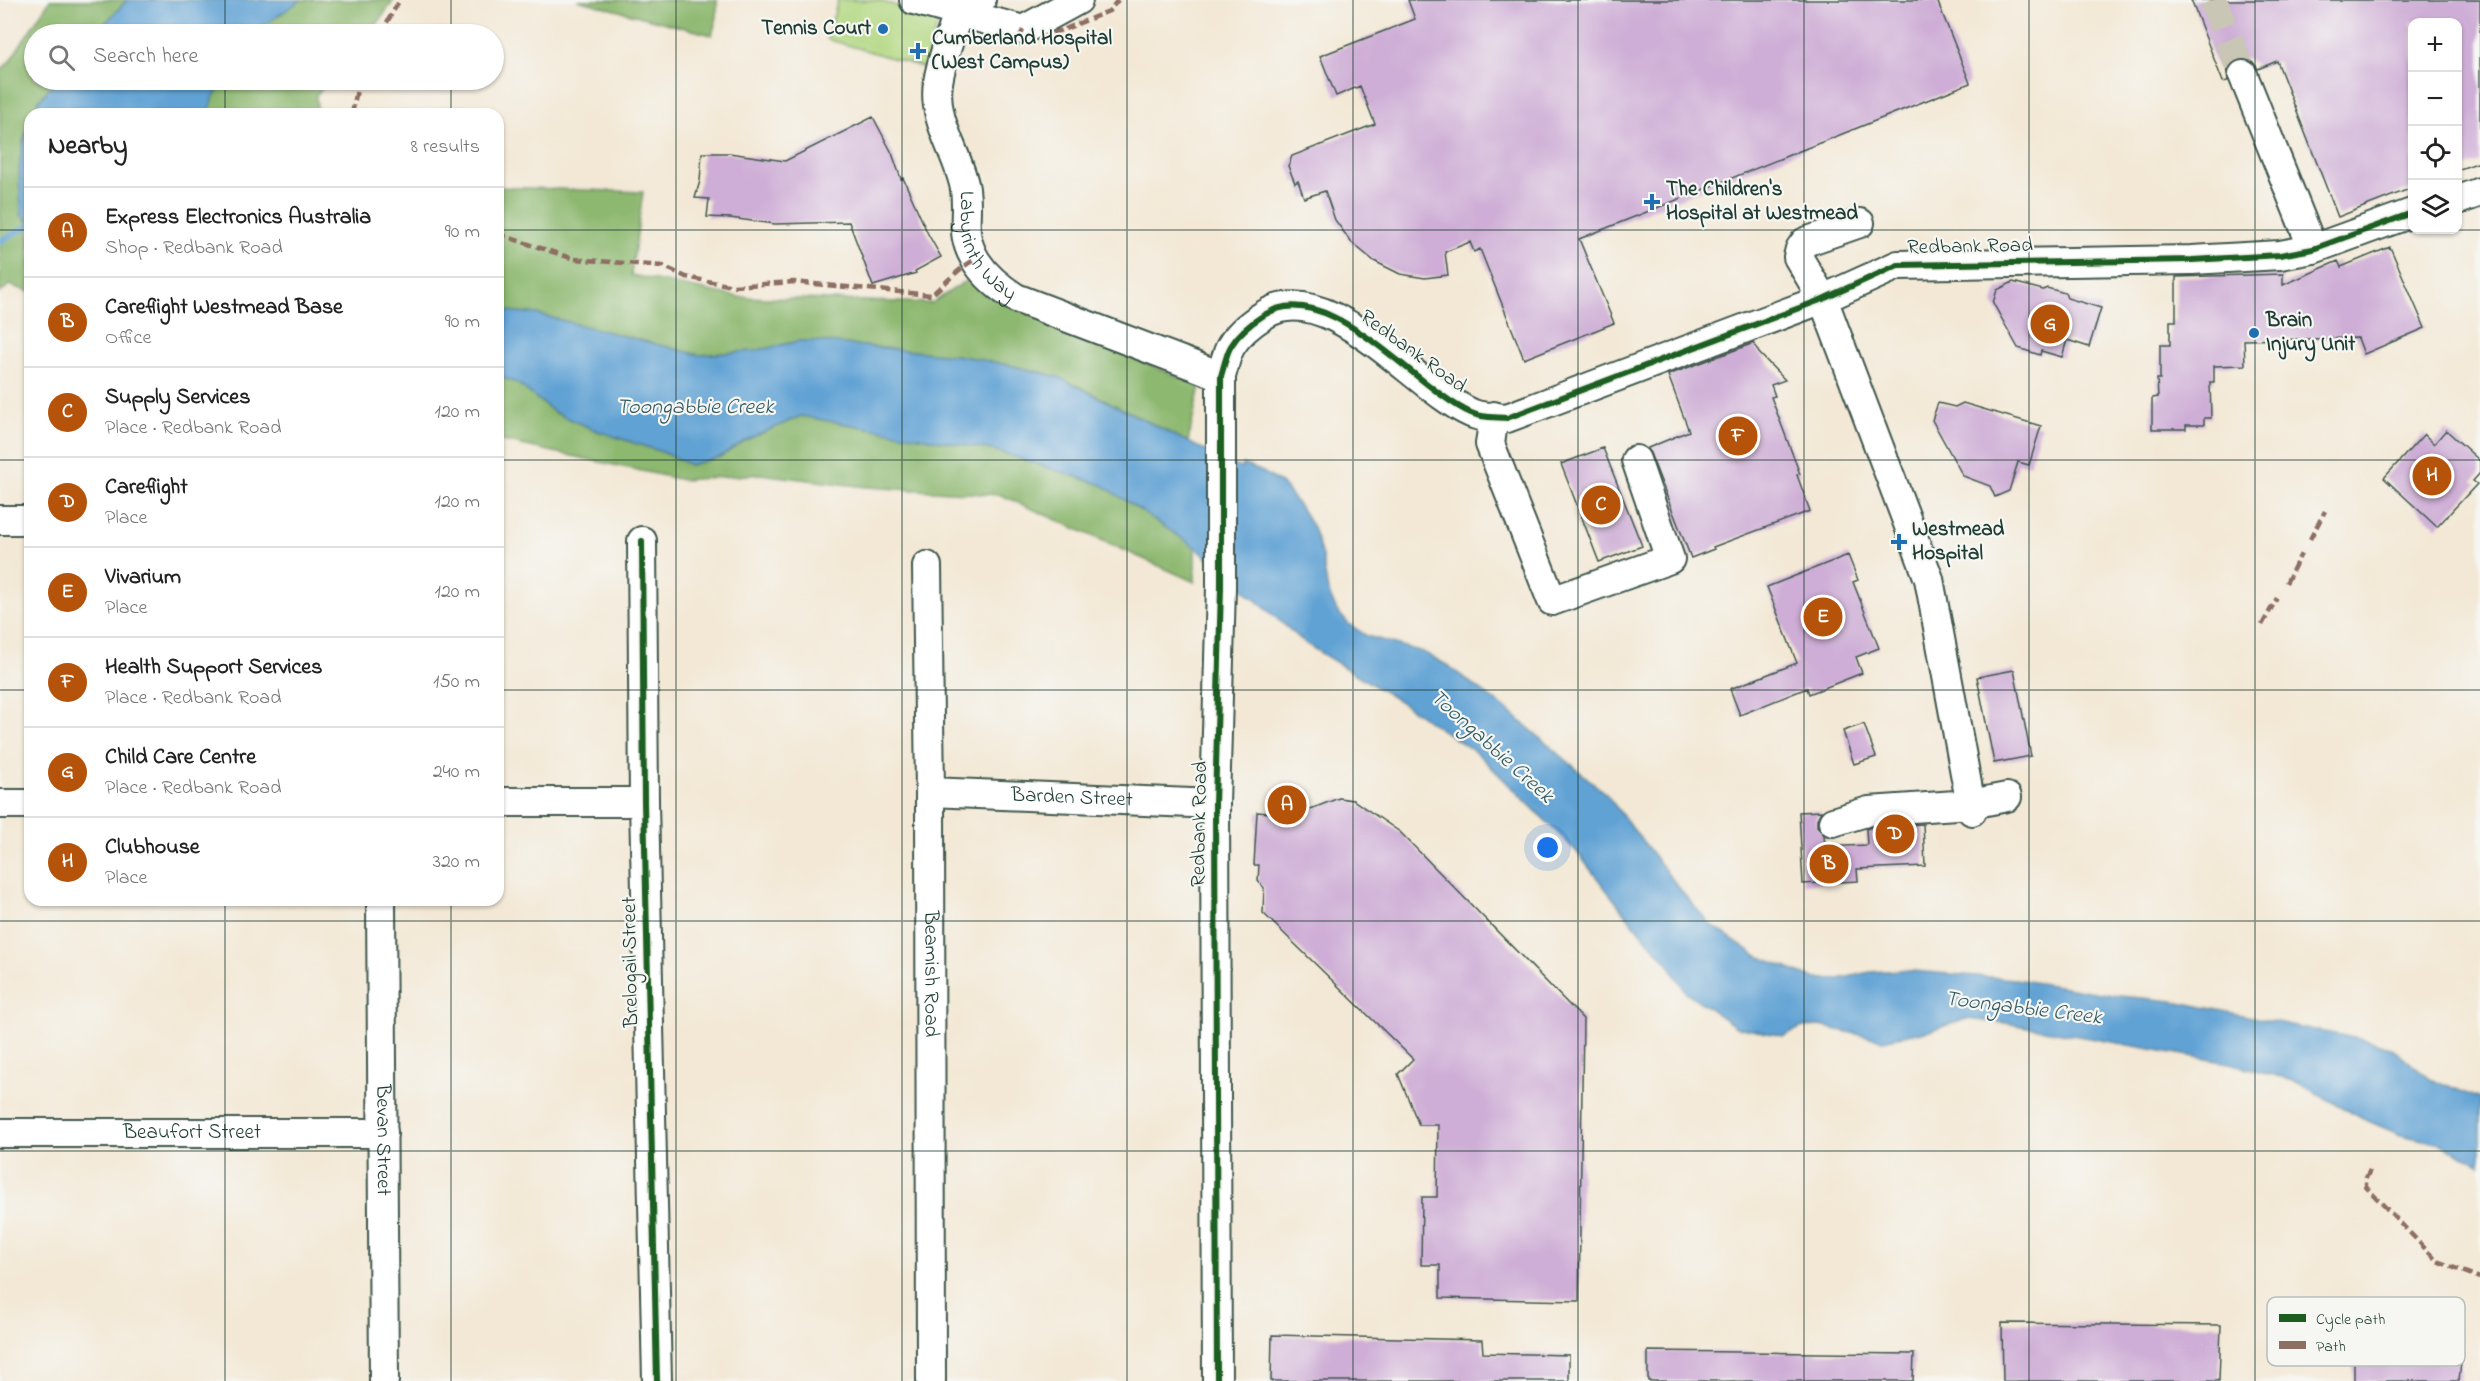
<!DOCTYPE html>
<html lang="en">
<head>
<meta charset="utf-8">
<style>
	body { margin:0; font-family:"Indie Flower",sans-serif; background:#f6f6f6; color:#222 }
	.controls { position:absolute; right:18px; top:18px; display:grid; overflow:hidden; border-radius:12px; box-shadow:0 2px 4px #0004 }
	.controls button { width:54px; height:54px; display:grid; place-items:center; padding:0; border:0; border-bottom:2px solid #e0e0e0; background:#fff; color:#222; font:30px sans-serif }
	.you { position:absolute; left:1548px; top:848px; width:21px; height:21px; margin:-15px; border:4px solid #fff; border-radius:50%; background:#1a73e8; box-shadow:0 0 0 9px #1a73e833 }
	.badge { display:grid; place-items:center; width:39px; height:39px; border-radius:50%; background:#b45309; color:#fff; font-size:20px; font-weight:700 }
	.pin { position:absolute; translate:-50% -50%; border:3px solid #fff; box-shadow:0 2px 6px #0006 }
	.list { margin:0; padding:0; list-style:none }
	h2 { display:flex; justify-content:space-between; align-items:center; height:78px; margin:0; padding:0 24px; font-size:26px }
	h2 small { font-size:20px; font-weight:400; color:#767676 }
	.list li { display:grid; grid-template-columns:39px 1fr auto; gap:18px; align-items:center; box-sizing:border-box; height:90px; padding:0 24px; border-top:2px solid #e0e0e0 }
	.list b { display:block; font-size:22px; white-space:nowrap }
	.list p { margin:0; font-size:20px; white-space:nowrap; color:#767676 }
	.list em { font-size:20px; font-style:normal; color:#767676 }
	.icon { flex:none; width:33px; height:33px; fill:none; stroke:currentColor; stroke-width:2; stroke-linecap:round; stroke-linejoin:round }
	.map { position:relative; flex:none; width:2480px; height:1381px; overflow:hidden }
	.search { position:absolute; background:#fff; box-shadow:0 2px 4px #0004; left:24px; top:24px; width:480px; height:66px; display:flex; align-items:center; gap:15px; box-sizing:border-box; padding:0 21px; border-radius:33px; color:#767676; font-size:22px }
	.panel { position:absolute; background:#fff; box-shadow:0 2px 4px #0004; left:24px; top:108px; width:480px; height:798px; border-radius:18px }
	.map>svg:first-child { display:block }
	.green { fill:#b2d882; stroke:#688a5b; stroke-width:1.5 }
	.forest { fill:#8db870; stroke:#567a52; stroke-width:1.5 }
	.water { fill:#61a2d4; stroke:#407084; stroke-width:1.5 }
	.lines { fill:none; stroke-linecap:round; stroke-linejoin:round }
	.stream { stroke:#61a2d4; stroke-width:6 }
	.building { fill:#ceadd6 }
	.minor-tunnel { stroke:#c9c6b5; stroke-width:28; stroke-dasharray:28 14; stroke-linecap:butt }
	.minor-casing { stroke:#3f574c; stroke-width:32 }
	.minor { stroke:#fff; stroke-width:28 }
	.quiet { stroke:#8d6e63; stroke-width:4.5; stroke-dasharray:9 4.5; stroke-linecap:butt }
	.cycleway-casing { stroke:#f6f6f2; stroke-width:10 }
	.cycleway { stroke:#1b5e20; stroke-width:6 }
	.grid { fill:none; stroke:#1f3d34; stroke-width:1.5; stroke-opacity:0.55 }
	.poi-dot { fill:#1f6fb2; stroke:#f6f6f2; stroke-width:2 }
	.labels { text-anchor:middle; dominant-baseline:central; stroke-width:4.5; stroke-linejoin:round; paint-order:stroke }
	.poi-label { font-size:21px; font-weight:bold; fill:#1f3d34; stroke:#f6f6f2; text-anchor:start }
	.street-label { font-size:21px; fill:#1f3d34; stroke:#f6f6f2 }
	.water-label { font-size:22px; font-style:italic; fill:#335b64; stroke:#f6f6f2 }
	.key { fill:#f6f6f2; stroke:#b6beb9; stroke-width:1.5 }
	.key-label { font-size:16px; fill:#1f3d34 }
</style>
</head>
<body>
<div class="map">
<svg width="2480" height="1381" viewBox="0 0 2480 1381">
	<rect width="100%" height="100%" fill="#f6f6f2"/>
	<filter id="ink" filterUnits="userSpaceOnUse"><feTurbulence type="fractalNoise" baseFrequency=".0167" numOctaves="2"/><feDisplacementMap in="SourceGraphic" scale="12" xChannelSelector="R" yChannelSelector="G"/><feConvolveMatrix kernelMatrix="1 2 1 2 8 2 1 2 1" color-interpolation-filters="sRGB"/></filter>
	<filter id="wash" filterUnits="userSpaceOnUse"><feTurbulence type="fractalNoise" baseFrequency=".008" numOctaves="4" result="noise"/><feDisplacementMap in="SourceGraphic" scale="24" xChannelSelector="R" yChannelSelector="G"/><feGaussianBlur stdDeviation="1.35" result="paint"/><feColorMatrix in="noise" values="0 0 0 0 0 0 0 0 0 0 0 0 0 0 0 0 0 1.4 0 .05"/><feComposite in="paint" operator="in"/></filter>
	<g filter="url(#wash)">
		<rect width="100%" height="100%" fill="#f3e8d5"/>
		<path class="green" d="M838,0H876L939,18L925,68L827,39Z"/>
		<path class="forest" d="M50,0H127L95,34H34V80H57L39,100L34,114H30V123L23,140L21,215L30,222V292L9,285L0,293V71L9,62Z
			M301,0H394L370,34H256L262,26Z
			M577,0H717V17L712,35Z
			M225,80H331L316,95L318,114H208L215,93Z
			M498,187L643,192L631,275L739,297L932,303L972,277L999,301L1200,386L1188,442L1076,385L1042,372L962,356L814,341H799L754,351L699,355L537,314L498,310Z
			M498,376L517,383L554,412L595,430L665,453L690,465L720,457L746,440L801,416L993,450L1102,485L1195,547V582L1001,495L866,487L760,474L683,480L498,440Z"/>
		<path class="water" d="M127,0H301L263,26L256,34H95Z
			M57,80H225L215,94L208,114H34L39,100Z
			M30,123V222L22,216C18,179 16,158 30,123Z
			M498,310L537,314L699,355L754,351L799,341H814L962,356L1009,365L1058,377L1242,469L1243,464L1263,472L1282,484L1299,506L1313,527L1322,556L1328,591L1337,611L1349,624L1367,636L1423,652L1447,665L1510,712L1606,794L1687,898L1709,923L1756,955L1814,979H1839L1870,972L1900,970L2015,979L2120,996L2174,1001L2374,1042L2391,1048L2432,1079L2480,1099V1164L2441,1144L2401,1135L2363,1119L2293,1080L2229,1063L2005,1023L1966,1019L1935,1029L1883,1040L1820,1026L1803,1027L1783,1036L1736,1027L1686,992L1667,962L1630,920L1576,851L1478,754L1396,699L1306,644L1195,547L1102,485L993,450L801,416L746,440L720,457L690,465L665,453L595,430L554,412L517,383L498,376Z"/>
		<g class="lines">
			<path class="stream" d="M0,241L30,225"/>
		</g>
		<g id="blocks">
			<path class="building" d="M1408,0H1937L1970,83L1579,239L1614,323L1524,359L1480,249L1474,252L1470,242L1445,252L1448,275L1425,278L1400,274L1374,261L1351,242L1335,220L1325,191L1304,198L1298,181L1295,183L1288,166L1292,156L1375,124L1360,86L1336,96L1320,56L1415,19Z
				M2191,0H2480V162L2457,170V22H2412V188L2338,217L2277,61L2258,69L2253,62L2246,59L2237,60L2230,65L2227,73L2228,81L2223,82Z
				M873,117L892,153L901,179L903,178L928,234L941,257L915,271L916,273L873,286L849,222L775,224L730,218L707,217L709,199L695,198L700,181L702,153H729L785,161Z
				M2390,247L2425,328L2364,354L2358,338L2244,340L2245,365L2214,366V382H2210L2211,418H2204V425H2186V429H2152V398L2158,397L2157,379H2160V345H2170V321H2176V277L2283,274V285L2338,261L2341,267Z
				M2013,282L2043,290L2047,288L2065,293L2067,298L2101,308L2089,347L2067,340L2062,357L2041,351L2040,355L2018,348L1993,303L1997,290Z
				M1754,343L1759,353L1785,380L1771,385L1775,396L1771,397L1800,474L1797,475L1810,511L1713,547L1714,549L1691,558L1648,448L1689,431L1668,375Z
				M1938,403L1955,407L1963,403L2041,426L2029,465L2018,462L2009,491L1995,497L1990,486L1963,476L1932,420Z
				M2446,430L2480,461V473L2473,481L2477,484L2437,527L2384,478L2424,434L2434,444Z
				M1603,448L1642,546L1599,562L1561,464Z
				M1848,555L1858,580L1853,582L1879,648L1856,657L1862,673L1809,694L1807,688L1740,715L1730,689L1797,663L1767,587Z
				M2014,670L2031,756L1994,763L1977,677Z
				M1864,724L1876,757L1854,764L1843,731Z
				M1339,798L1353,800L1400,832L1583,1019L1579,1301L1440,1298V1265H1421L1422,1197H1437L1438,1125H1419L1398,1074L1413,1059L1263,913L1264,888L1258,881L1259,865H1254L1257,812L1295,815Z
				M1821,811L1817,819V826L1824,835L1825,847L1867,845L1866,829L1872,827L1923,824L1925,866L1857,869L1858,881L1803,884L1799,812Z
				M2002,1323L2221,1325L2219,1381H2003Z
				M1272,1335L1482,1340L1483,1353L1569,1355V1381H1271Z
				M1648,1351L1914,1354L1913,1381H1648Z
				M2354,1351L2462,1352L2459,1381H2354Z"/>
		</g>
	</g>
	<g filter="url(#ink)">
		<use href="#blocks" fill-opacity="0" stroke="#3f574c" stroke-width="1.5"/>
		<g class="lines">
			<path class="minor-tunnel" d="M2213,0L2243,75"/>
			<g class="minor-casing">
				<g id="minor">
					<path d="M914,0L1023,30L1078,0"/>
					<path id="s1" d="M981,0L958,13C951,36 941,60 938,83C932,121 959,154 965,189C969,218 959,232 976,261C986,277 1000,288 1016,298L1221,376"/>
					<path d="M2243,75L2313,249"/>
					<path d="M2458,200L2480,192"/>
					<path d="M1860,223L1805,242L1800,249L1798,257L1823,299L1929,579L1972,811"/>
					<path d="M1494,416L1490,444L1552,601L1670,559L1636,460"/>
					<path d="M0,520H30"/>
					<path d="M642,541L644,802L657,1381"/>
					<path id="s2" d="M927,566L930,792L931,1381"/>
					<path id="s3" d="M930,792L1215,804"/>
					<path d="M498,802H644"/>
					<path d="M0,804H30"/>
					<path d="M1833,822L1869,811L1971,804L2007,797"/>
					<path id="s4" d="M381,900L384,1381"/>
					<path id="s5" d="M0,1133H383"/>
					<path d="M1217,1381L1215,804L1221,587V376C1224,367 1226,354 1231,346C1238,334 1253,322 1264,315C1327,274 1416,389 1471,413C1481,418 1496,417 1507,418L1823,299L1898,265L2192,260L2280,255L2313,249L2412,213"/>
				</g>
			</g>
			<use href="#minor" class="minor"/>
			<path class="quiet" d="M1023,30L1020,37H1042L1065,29L1109,11L1118,0
				M380,34L400,0
				M352,114L359,80
				M498,234L574,259L663,266L686,277L733,286L794,282L931,295C944,285 962,265 975,260
				M2310,539L2325,511
				M2286,583L2301,554
				M2262,625L2277,598
				M2370,1170L2366,1178V1187L2437,1261L2480,1278"/>
			<g class="cycleway-casing">
				<path id="cycleway" d="M642,541L644,802L657,1381
					M1217,1381L1215,804L1221,587V376C1224,367 1226,354 1231,346C1238,334 1253,322 1264,315C1327,274 1416,389 1471,413C1481,418 1496,417 1507,418L1823,299L1898,265L2192,260L2280,255L2313,249L2412,213"/>
			</g>
			<use href="#cycleway" class="cycleway"/>
		</g>
	</g>
	<path class="grid" d="M225,0V34M451,0V34M676,0V1381M902,0V1381M1127,0V1381M1353,0V1381M1578,0V1381M1804,0V1381M2029,0V1381M2255,0V1381M225,80V114M451,80V114M0,230H30M498,230H2480M0,460H30M498,460H2480M0,690H30M498,690H2480M225,900V1381M451,900V1381M0,921H2480M0,1151H2480"/>
	<g class="poi-dot">
		<circle cx="883" cy="29" r="6"/>
		<path d="M915 42h6v6h6v6h-6v6h-6v-6h-6v-6h6z"/>
		<path d="M1649 193h6v6h6v6h-6v6h-6v-6h-6v-6h6z"/>
		<circle cx="2254" cy="333" r="6"/>
		<path d="M1896 533h6v6h6v6h-6v6h-6v-6h-6v-6h6z"/>
	</g>
	<g class="labels">
		<g class="poi-label">
			<text x="871" y="29" text-anchor="end">Tennis Court</text>
			<text x="932" y="39">Cumberland Hospital<tspan x="932" dy="24">(West Campus)</tspan></text>
			<text x="1666" y="190">The Children's<tspan x="1666" dy="24">Hospital at Westmead</tspan></text>
			<text x="2266" y="321">Brain<tspan x="2266" dy="24">Injury Unit</tspan></text>
			<text x="1912" y="530">Westmead<tspan x="1912" dy="24">Hospital</tspan></text>
		</g>
		<g class="street-label">
			<text stroke="none"><textPath href="#s1" startOffset="274">Labyrinth Way</textPath></text>
			<text transform="translate(1970 247) rotate(-1)">Redbank Road</text>
			<text transform="translate(1413 352) rotate(36)">Redbank Road</text>
			<text stroke="none"><textPath href="#s3" startOffset="142">Barden Street</textPath></text>
			<text transform="translate(1200 824) rotate(-89)">Redbank Road</text>
			<text transform="translate(631 962) rotate(-91)">Brelogail Street</text>
			<text stroke="none"><textPath href="#s2" startOffset="408">Beamish Road</textPath></text>
			<text stroke="none"><textPath href="#s5" startOffset="192">Beaufort Street</textPath></text>
			<text stroke="none"><textPath href="#s4" startOffset="240">Bevan Street</textPath></text>
		</g>
		<g class="water-label">
			<text x="695" y="408">Toongabbie Creek</text>
			<text transform="translate(1491 747) rotate(42)">Toongabbie Creek</text>
			<text transform="translate(2023 1009) rotate(7)">Toongabbie Creek</text>
		</g>
	</g>
	<rect x="2267" y="1297" width="198" height="69" rx="9" class="key"/>
	<rect x="2279" y="1314" width="27" height="8" fill="#1b5e20"/>
	<rect x="2279" y="1341" width="27" height="8" fill="#8d6e63"/>
	<g class="key-label">
		<text x="2316" y="1324">Cycle path</text>
		<text x="2316" y="1351">Path</text>
	</g>
</svg>
<div class="controls">
<button>+</button>
<button>−</button>
<button><svg class="icon" aria-label="locate" viewBox="0 0 24 24"><circle cx="12" cy="12" r="6"/><path d="M12 2v4M12 18v4M2 12h4M18 12h4"/></svg></button>
<button><svg class="icon" aria-label="layers" viewBox="0 0 24 24"><path d="M12 4l9 5-9 5-9-5zM3 14l9 5 9-5"/></svg></button>
</div>
<div class="you"></div>
<div class="pin badge" style="left:1287px;top:805px">A</div>
<div class="pin badge" style="left:1829px;top:864px">B</div>
<div class="pin badge" style="left:1601px;top:505px">C</div>
<div class="pin badge" style="left:1895px;top:834px">D</div>
<div class="pin badge" style="left:1823px;top:617px">E</div>
<div class="pin badge" style="left:1738px;top:436px">F</div>
<div class="pin badge" style="left:2050px;top:324px">G</div>
<div class="pin badge" style="left:2432px;top:476px">H</div>
<div class="search"><svg class="icon" aria-label="search" viewBox="0 0 24 24"><circle cx="10" cy="10" r="6"/><path d="M15 15l6 6"/></svg>Search here</div>
<section class="panel">
<h2>Nearby<small>8 results</small></h2>
<ul class="list">
<li><span class="badge">A</span><div><b>Express Electronics Australia</b><p>Shop · Redbank Road</p></div><em>90 m</em></li>
<li><span class="badge">B</span><div><b>Careflight Westmead Base</b><p>Office</p></div><em>90 m</em></li>
<li><span class="badge">C</span><div><b>Supply Services</b><p>Place · Redbank Road</p></div><em>120 m</em></li>
<li><span class="badge">D</span><div><b>Careflight</b><p>Place</p></div><em>120 m</em></li>
<li><span class="badge">E</span><div><b>Vivarium</b><p>Place</p></div><em>120 m</em></li>
<li><span class="badge">F</span><div><b>Health Support Services</b><p>Place · Redbank Road</p></div><em>150 m</em></li>
<li><span class="badge">G</span><div><b>Child Care Centre</b><p>Place · Redbank Road</p></div><em>240 m</em></li>
<li><span class="badge">H</span><div><b>Clubhouse</b><p>Place</p></div><em>320 m</em></li>
</ul>
</section>
</div>
</body>
</html>
